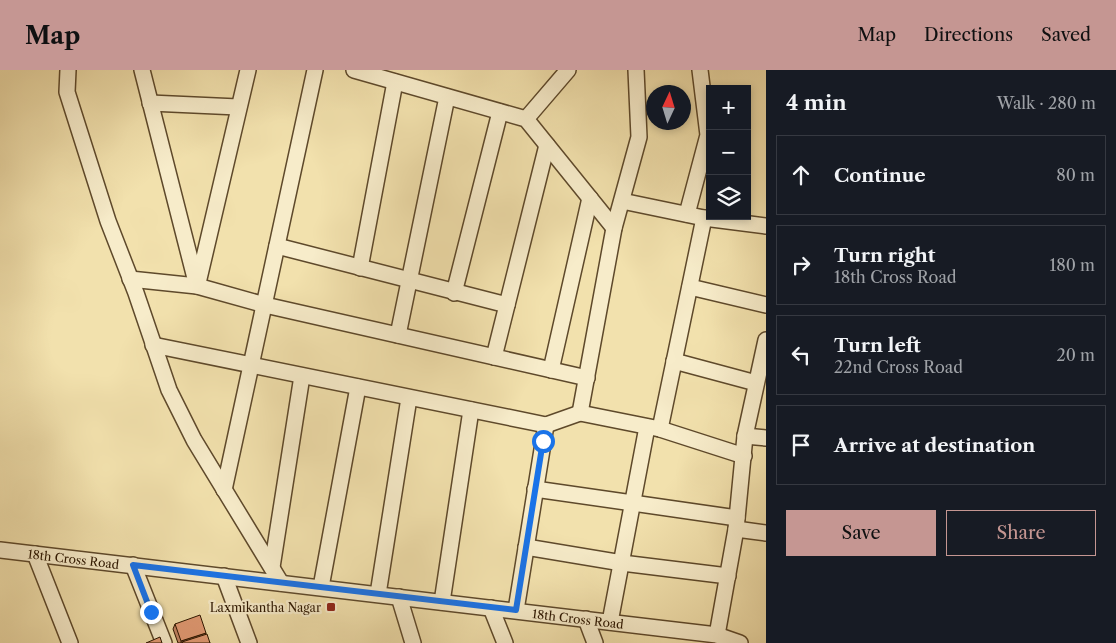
<!DOCTYPE html>
<html lang="en">
<head>
<meta charset="utf-8">
<style>
	body { margin:0; font-family:"Libre Caslon Text",serif; background:#242831; color:#f1f3f6 }
	.controls { position:absolute; right:15px; top:15px; display:grid; overflow:hidden; border-radius:0px; box-shadow:0 2px 8px #0003 }
	.controls button { width:45px; height:45px; display:grid; place-items:center; padding:0; border:0; border-bottom:1px solid #363941; background:#171b24; color:#f1f3f6; font:25px sans-serif }
	.compass { position:absolute; left:646px; top:15px; width:45px; height:45px; border-radius:50%; background:#171b24; box-shadow:0 2px 8px #0003; rotate:4deg }
	.stop { position:absolute; width:15px; height:15px; margin:-11px; border:4px solid #1a73e8; border-radius:50%; background:#fff }
	.stop.end { background:#1a73e8; border-color:#fff; box-shadow:0 1px 5px #0008 }
	.list { margin:0; padding:0; list-style:none }
	h2 { display:flex; justify-content:space-between; align-items:center; height:65px; margin:0; padding:0 20px; font-size:21px }
	h2 small { font-size:16px; font-weight:400; color:#9ea1a6 }
	.list li { display:grid; grid-template-columns:32px 1fr auto; gap:15px; align-items:center; box-sizing:border-box; height:80px; margin:0 10px 10px; padding:0 10px; border:1px solid #363941; border-radius:0px }
	.list b { display:block; font-size:19px; white-space:nowrap }
	.list p { margin:0; font-size:16px; white-space:nowrap; color:#9ea1a6 }
	.list em { font-size:16px; font-style:normal; color:#9ea1a6 }
	.actions { display:flex; gap:10px; padding:15px 20px }
	.actions a { flex:1; padding:11px 0; border:1px solid #c59692; border-radius:0px; text-align:center; font-size:18px; color:#c59692 }
	.actions .main { background:#c59692; color:#111 }
	.icon { flex:none; width:28px; height:28px; fill:none; stroke:currentColor; stroke-width:2; stroke-linecap:round; stroke-linejoin:round }
	.map { position:relative; flex:none; width:766px; height:573px; overflow:hidden }
	header { display:flex; align-items:center; gap:30px; box-sizing:border-box; height:70px; padding:0 25px; background:#c59692; color:#111 }
	header strong { font-size:24px }
	nav { display:flex; gap:28px; margin-inline-start:auto; font-size:18px }
	main { display:flex }
	aside { flex:1; background:#171b24 }
	.map>svg:first-child { display:block }
	.lines { fill:none; stroke-linecap:round; stroke-linejoin:round }
	.minor-casing { stroke:#5e492b; stroke-width:18 }
	.minor { stroke:#f7ecca; stroke-width:15 }
	.wall { fill:#c28565; stroke:#2c1600 }
	.shaded-wall { fill:#9e6c52; stroke:#2c1600 }
	.building { fill:#e29b75; stroke:#2c1600 }
	.route { stroke:#1a73e8; stroke-width:6 }
	.poi-dot { fill:#8f2418; stroke:#f7ecca; stroke-width:2 }
	.labels { text-anchor:middle; dominant-baseline:central; stroke-width:4.5; stroke-linejoin:round; paint-order:stroke }
	.street-label { font-size:12px; fill:#2c1600; stroke:#f7ecca }
	.poi-label { font-size:12px; fill:#2c1600; stroke:#f7ecca; text-anchor:end }
</style>
</head>
<body>
<header>
<strong>Map</strong>
<nav><a>Map</a><a>Directions</a><a>Saved</a></nav>
</header>
<main>
<div class="map">
<svg width="766" height="573" viewBox="0 0 766 573">
	<rect width="100%" height="100%" fill="#f2e1ad"/>
	<filter id="stains"><feTurbulence type="fractalNoise" baseFrequency=".004" numOctaves="4"/><feColorMatrix values="0 0 0 0 .2 0 0 0 0 .09 0 0 0 0 .02 0 0 0 .5 -.17"/></filter>
	<radialGradient id="worn" r=".72"><stop offset=".6" stop-color="#630" stop-opacity="0"/><stop offset="1" stop-color="#630" stop-opacity=".3"/></radialGradient>
	<g class="lines">
		<g class="minor-casing">
			<g id="minor">
				<path d="M68,0L67,22L108,151L136,223L169,320L194,370L281,513"/>
				<path d="M142,0L197,216"/>
				<path d="M354,0L526,49L614,158"/>
				<path d="M150,33L238,37"/>
				<path d="M526,49L568,0"/>
				<path d="M622,131L704,148L766,156"/>
				<path d="M687,144L708,65L700,0"/>
				<path d="M277,176L507,235"/>
				<path d="M360,198L395,12"/>
				<path d="M130,209L197,216L265,235L587,308"/>
				<path d="M198,213L248,0"/>
				<path d="M690,217L766,235"/>
				<path d="M454,223L500,42"/>
				<path d="M398,265L447,27"/>
				<path d="M153,275L546,355L580,343L660,359L744,386"/>
				<path d="M494,287L547,75"/>
				<path d="M674,291L756,313"/>
				<path d="M551,300L590,128"/>
				<path d="M580,343L614,158L639,67L636,0"/>
				<path d="M660,359L704,148"/>
				<path d="M745,366L766,368"/>
				<path d="M535,419L737,448"/>
				<path d="M224,420L315,0"/>
				<path d="M736,459L766,463"/>
				<path d="M526,477L622,493L728,506"/>
				<path id="s1" d="M0,480L717,565L740,573"/>
				<path d="M35,484L70,573"/>
				<path d="M133,495L164,573"/>
				<path d="M272,497L302,306"/>
				<path d="M224,506L249,573"/>
				<path d="M321,517L358,317"/>
				<path d="M378,524L409,328"/>
				<path d="M399,527L413,573"/>
				<path d="M442,532L471,340"/>
				<path d="M491,538L505,573"/>
				<path d="M516,540L546,355"/>
				<path d="M586,549L595,573"/>
				<path d="M610,552L647,357"/>
				<path d="M717,565L736,459L745,366L766,270"/>
			</g>
		</g>
		<use href="#minor" class="minor"/>
	</g>
	<path class="wall" d="M175,554L206,563L205,565L210,573H178L173,559Z"/>
	<path class="shaded-wall" d="M206,563L204,568L181,573V571Z"/>
	<path class="building" d="M200,545L206,563L181,571L175,554Z
		M207,564L210,573H183L182,572Z
		M160,567L162,573H146Z"/>
	<g class="lines">
		<path class="route" d="M151,542L133,495L516,540L543,371"/>
	</g>
	<rect class="poi-dot" x="326" y="532" width="10" height="10" rx="2.5"/>
	<g class="labels">
		<g class="street-label">
			<text stroke="none"><textPath href="#s1" startOffset="74">18th Cross Road</textPath></text>
			<text stroke="none"><textPath href="#s1" startOffset="582">18th Cross Road</textPath></text>
		</g>
		<g class="poi-label">
			<text x="321" y="537">Laxmikantha Nagar</text>
		</g>
	</g>
	<rect width="100%" height="100%" filter="url(#stains)"/>
	<rect width="100%" height="100%" fill="url(#worn)"/>
</svg>
<div class="controls">
<button>+</button>
<button>−</button>
<button><svg class="icon" aria-label="layers" viewBox="0 0 24 24"><path d="M12 4l9 5-9 5-9-5zM3 14l9 5 9-5"/></svg></button>
</div>
<svg class="compass" viewBox="-18 -18 36 36"><path d="M0-13l5 13h-10z" fill="#e53935"/><path d="M0 13l5-13h-10z" fill="#9ea1a6"/></svg>
<div class="stop" style="left:543px;top:371px"></div>
<div class="stop end" style="left:151px;top:542px"></div>
</div>
<aside>
<h2>4 min<small>Walk · 280 m</small></h2>
<ul class="list">
<li><svg class="icon" aria-label="ahead" viewBox="0 0 24 24"><path d="M12 20V5M6 11l6-6 6 6"/></svg><div><b>Continue</b></div><em>80 m</em></li>
<li><svg class="icon" aria-label="right" viewBox="0 0 24 24"><path d="M7 20v-9h11M14 6l5 5-5 5"/></svg><div><b>Turn right</b><p>18th Cross Road</p></div><em>180 m</em></li>
<li><svg class="icon" aria-label="left" viewBox="0 0 24 24"><path d="M17 20v-9H6M10 6l-5 5 5 5"/></svg><div><b>Turn left</b><p>22nd Cross Road</p></div><em>20 m</em></li>
<li><svg class="icon" aria-label="arrive" viewBox="0 0 24 24"><path d="M6 21V4h12l-3 4 3 4H6"/></svg><div><b>Arrive at destination</b></div></li>
</ul>
<div class="actions"><a class="main">Save</a><a>Share</a></div>
</aside>
</main>
</body>
</html>
